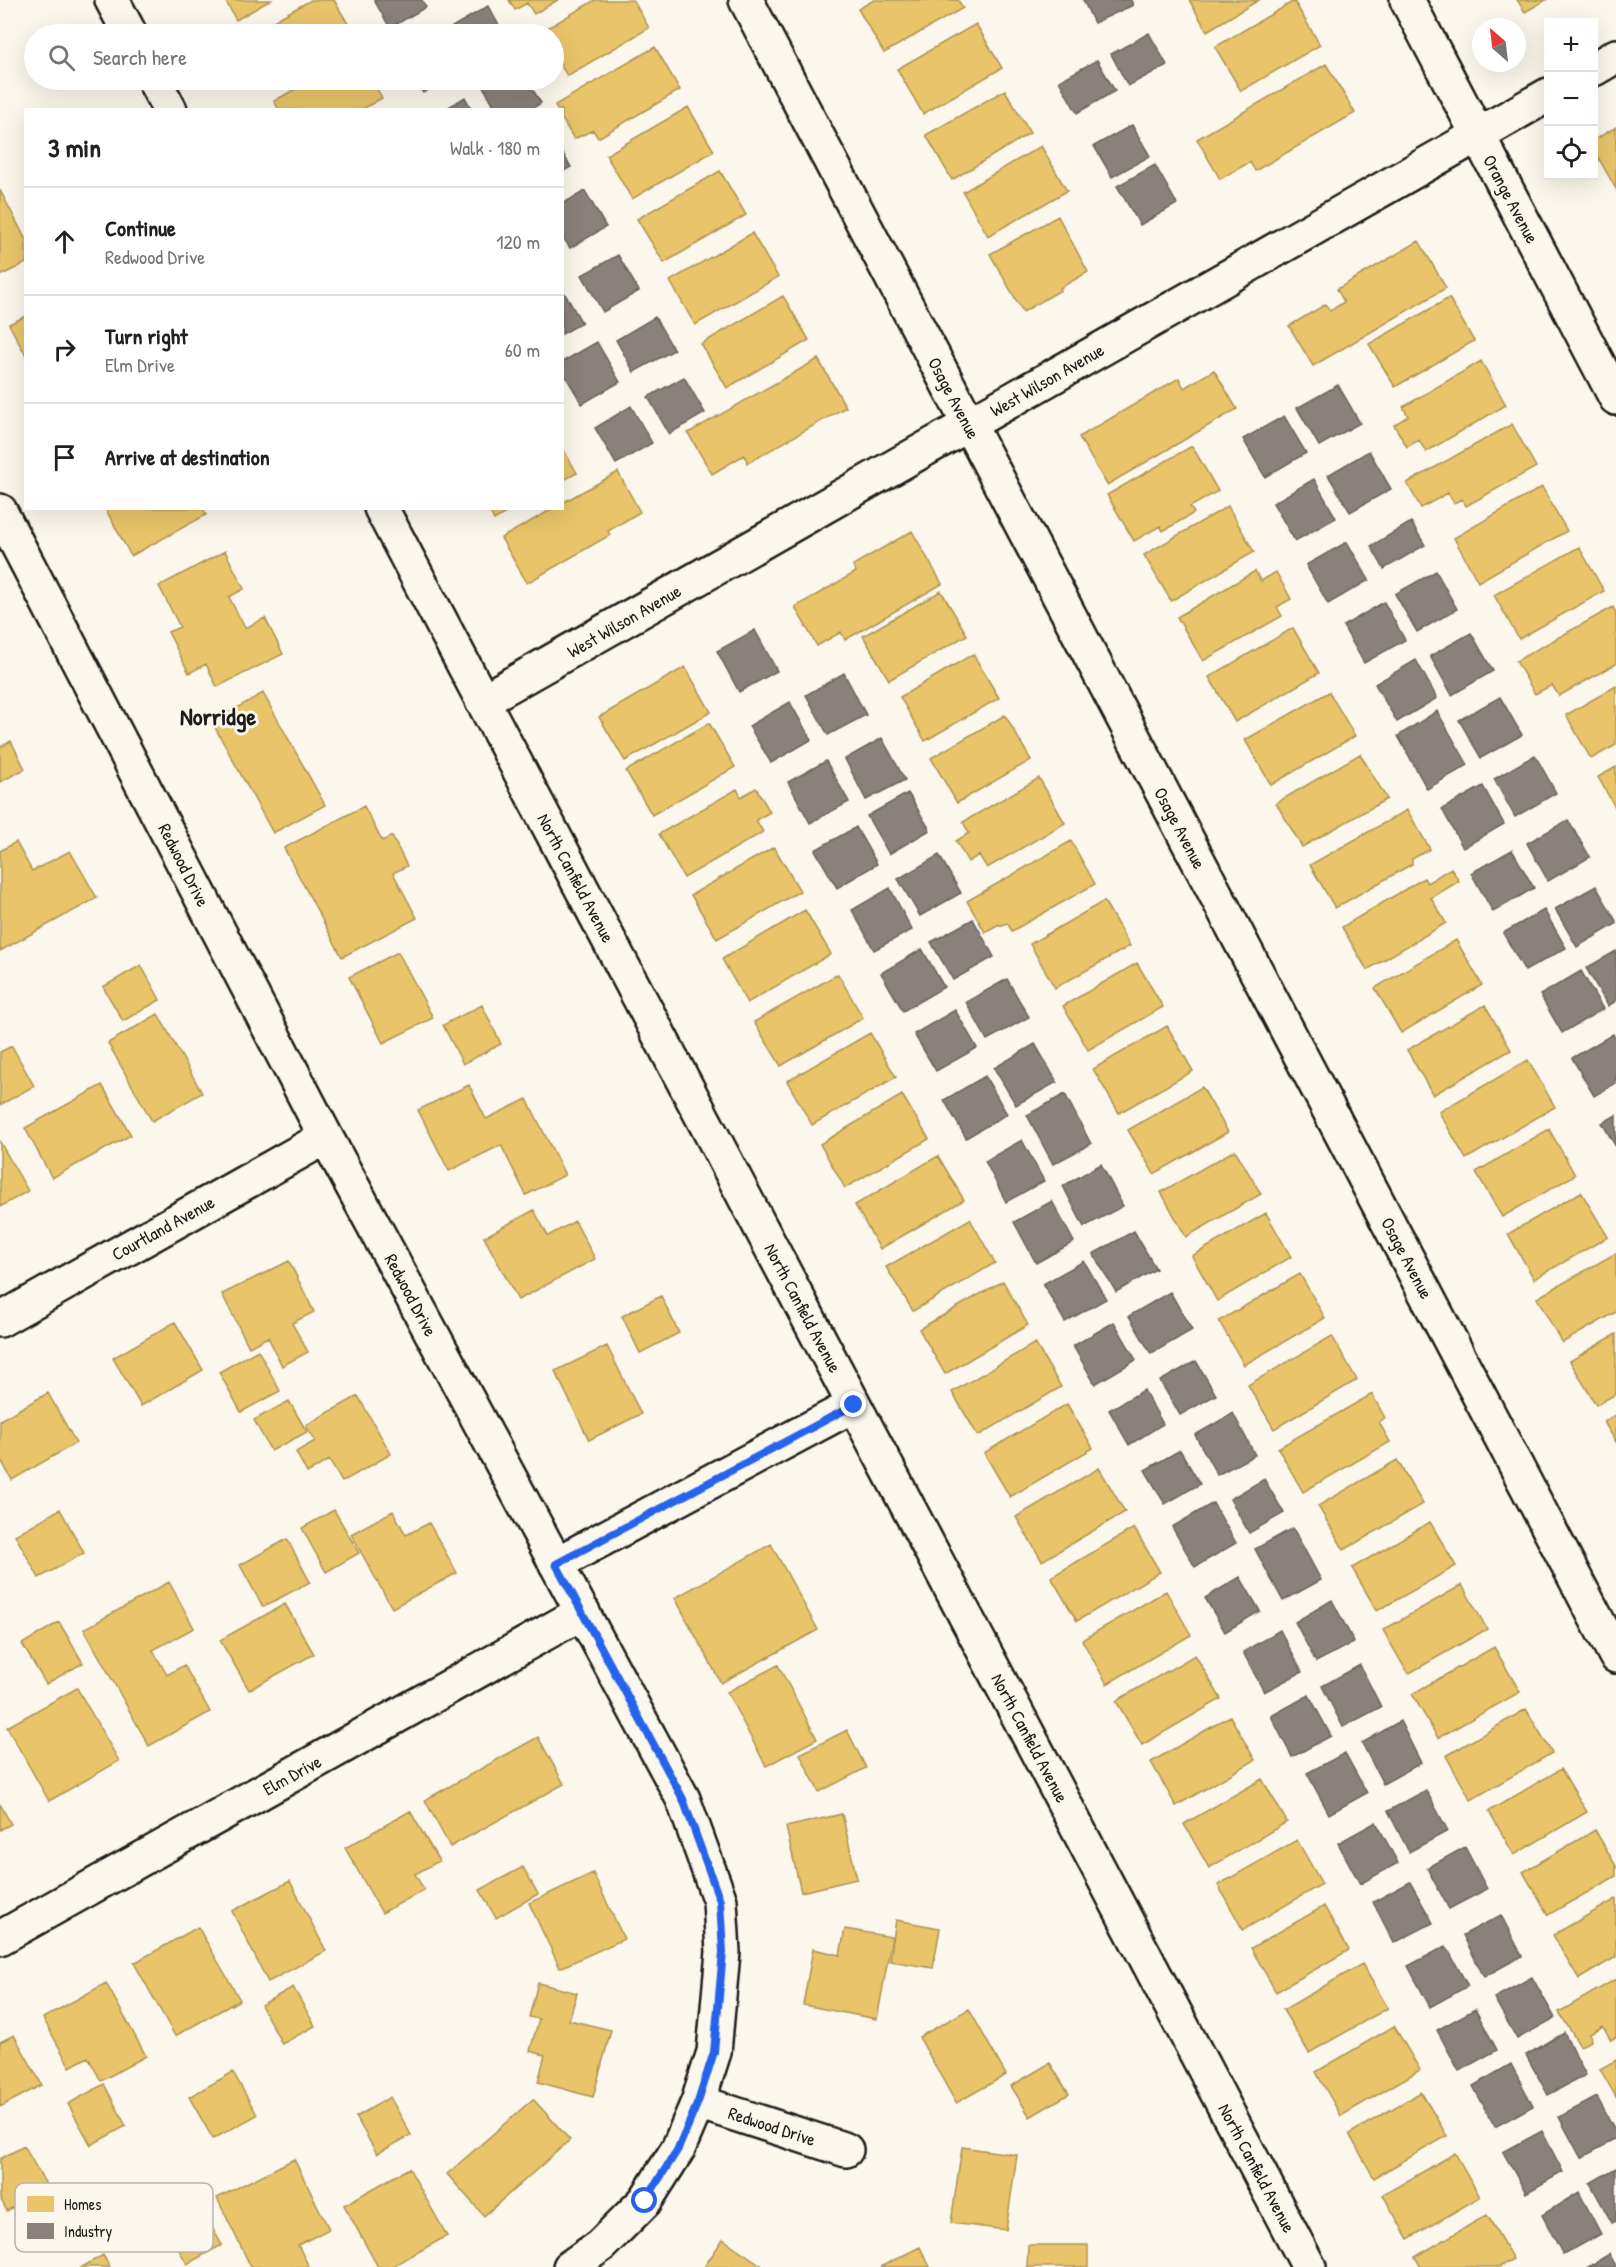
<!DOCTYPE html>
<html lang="en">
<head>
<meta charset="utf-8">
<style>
	body { margin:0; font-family:"Patrick Hand",sans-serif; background:#f2f2f2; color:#202124 }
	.controls { position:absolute; right:18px; top:18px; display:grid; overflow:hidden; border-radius:0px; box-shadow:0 6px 24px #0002 }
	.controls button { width:54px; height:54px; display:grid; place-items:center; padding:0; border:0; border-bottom:2px solid #e0e0e0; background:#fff; color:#202124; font:30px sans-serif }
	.compass { position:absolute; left:1472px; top:18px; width:54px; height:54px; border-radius:50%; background:#fff; box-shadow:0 6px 24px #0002; rotate:332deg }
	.stop { position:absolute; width:18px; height:18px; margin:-14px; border:4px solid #2563eb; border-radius:50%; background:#fff }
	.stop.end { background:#2563eb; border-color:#fff; box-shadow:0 2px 6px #0008 }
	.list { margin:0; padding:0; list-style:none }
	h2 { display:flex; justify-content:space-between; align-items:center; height:78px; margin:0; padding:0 24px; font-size:26px }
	h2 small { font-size:20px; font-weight:400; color:#757577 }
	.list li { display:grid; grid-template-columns:39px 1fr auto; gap:18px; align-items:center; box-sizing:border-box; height:108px; padding:0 24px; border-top:2px solid #e0e0e0 }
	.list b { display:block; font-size:22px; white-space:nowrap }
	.list p { margin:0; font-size:20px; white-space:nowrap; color:#757577 }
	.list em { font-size:20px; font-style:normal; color:#757577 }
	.icon { flex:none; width:33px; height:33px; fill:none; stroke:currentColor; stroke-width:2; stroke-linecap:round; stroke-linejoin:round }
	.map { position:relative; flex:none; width:1616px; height:2267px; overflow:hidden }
	.search { position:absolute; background:#fff; box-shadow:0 6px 24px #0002; left:24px; top:24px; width:540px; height:66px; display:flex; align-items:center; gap:15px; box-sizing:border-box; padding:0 21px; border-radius:33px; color:#757577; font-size:22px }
	.panel { position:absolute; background:#fff; box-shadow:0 6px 24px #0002; left:24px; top:108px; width:540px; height:402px; border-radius:0px }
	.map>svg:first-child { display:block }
	.homes { fill:#e9c46a; stroke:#ac9253; stroke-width:1.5 }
	.industry { fill:#8a817c; stroke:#69635f; stroke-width:1.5 }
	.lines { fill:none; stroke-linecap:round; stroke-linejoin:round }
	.street-casing { stroke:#1c1c1c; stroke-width:38 }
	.street { stroke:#fbf7ec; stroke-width:33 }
	.route { stroke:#2563eb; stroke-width:8 }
	.labels { text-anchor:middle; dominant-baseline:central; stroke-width:6; stroke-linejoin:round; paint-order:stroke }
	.street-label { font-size:18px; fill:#1c1c1c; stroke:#fbf7ec }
	.district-label { font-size:24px; font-weight:bold; fill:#1c1c1c; stroke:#fbf7ec }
	.key { fill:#fbf7ec; stroke:#b8b5ae; stroke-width:1.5 }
	.key-label { font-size:16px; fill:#1c1c1c }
</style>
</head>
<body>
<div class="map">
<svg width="1616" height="2267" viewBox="0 0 1616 2267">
	<rect width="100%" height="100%" fill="#fbf7ec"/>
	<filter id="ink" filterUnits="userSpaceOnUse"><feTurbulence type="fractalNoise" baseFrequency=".0167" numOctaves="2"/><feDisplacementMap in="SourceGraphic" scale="12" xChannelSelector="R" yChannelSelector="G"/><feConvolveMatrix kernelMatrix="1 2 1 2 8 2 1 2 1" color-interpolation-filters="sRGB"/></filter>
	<g filter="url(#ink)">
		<path class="homes" d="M225,0H271L236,20Z
			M311,0H334L354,34H250Z
			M509,0H558L534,14L527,3L515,10Z
			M595,0H633L649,28L567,76L554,53V34H543L541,32Z
			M874,0H958L963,8L884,53L858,9Z
			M1189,0H1259L1207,31Z
			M1517,0H1546L1525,12Z
			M1294,1L1320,45L1241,91L1215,47Z
			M976,24L1002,68L923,114L897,69Z
			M655,47L680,90L598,138L593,130L574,139L562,119V110H557L555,105Z
			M1326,64L1355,113L1255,171L1250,162L1220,179L1197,139Z
			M311,80H372L382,98L361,110H279L274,101Z
			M1005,90L1030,133L952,180L926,135Z
			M688,107L714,151L632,199L606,155Z
			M1616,127V189L1594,150V140Z
			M1041,146L1067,191L988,236L963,192Z
			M720,171L746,215L664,263L637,219Z
			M0,190L26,240V263L0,276Z
			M1058,216L1088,272L1060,288L1061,290L1023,312L990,254Z
			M752,233L778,277L695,325L670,281Z
			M1419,241L1446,288L1313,366L1289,326L1326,304L1330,311L1344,302L1337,289Z
			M783,296L809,340L727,388L701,344Z
			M1449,298L1474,341L1395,387L1369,344Z
			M26,316V356L9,324Z
			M818,359L846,407L748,463L744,455L712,474L688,433Z
			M1481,361L1506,405L1426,452L1419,440L1407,447L1394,425L1408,416L1403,407Z
			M1214,370L1237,409L1107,485L1079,437L1179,378L1184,388Z
			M1512,424L1536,467L1466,506L1462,499L1454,503L1448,493L1421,508L1407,483Z
			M1192,446L1218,491L1190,507L1194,513L1163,531L1160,526L1134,541L1107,495Z
			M562,447L577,473L562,481Z
			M618,472L640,512L608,531L610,535L527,583L501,538L554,508H562V503Z
			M1542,487L1567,531L1478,582L1454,538Z
			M1228,506L1254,552L1171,601L1144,555Z
			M105,508H203L206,515L131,556Z
			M488,508H514L494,520Z
			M912,531L942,584L845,640L841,632L817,646L795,607L856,572L853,565Z
			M1579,547L1604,591L1519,639L1494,595Z
			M225,551L244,589L229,597L245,628L265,618L283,654L217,687L206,664L189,673L168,632L180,627L159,586Z
			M1255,571L1261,581L1276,572L1291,599L1277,607L1282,616L1203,661L1177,617Z
			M941,591L967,635L889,680L863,636Z
			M1613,607L1616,613V664L1559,696L1552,685L1535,694L1516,661Z
			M1293,628L1319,673L1235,722L1209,677Z
			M973,654L999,698L925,741L900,697Z
			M685,667L711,712L625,761L599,717Z
			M1616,686V745L1591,759L1566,715Z
			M1329,692L1355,736L1271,785L1245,740Z
			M263,693L325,805L273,833L212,722Z
			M1005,715L1031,760L957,803L931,758Z
			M709,723L735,767L652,815L626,771Z
			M11,741L25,769L0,782V747Z
			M1360,754L1387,799L1302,847L1276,803Z
			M1616,767V809L1598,777Z
			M1039,778L1065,823L987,868L979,855L968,862L956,841L969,833L963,822Z
			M756,788L770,812L756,820L763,832L684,878L659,834L737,789L741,797Z
			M364,806L382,841L392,836L407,866L393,873L417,918L342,957L284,848Z
			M1407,810L1430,849L1412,859V864L1335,908L1310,865Z
			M1071,841L1095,884L1012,931L1007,923L1000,926L999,924L985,932L967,901Z
			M16,842L32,871L70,851L97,898L0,951V851Z
			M774,847L800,891L717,939L691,895Z
			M1451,868L1459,881L1431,898L1446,923L1367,970L1342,927L1424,878L1427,883Z
			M1104,901L1130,946L1055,988L1030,944Z
			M805,910L831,954L747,1003L722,959Z
			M1456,940L1482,985L1401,1033L1375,988Z
			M398,952L433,1018L383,1043L349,977Z
			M1137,963L1163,1007L1088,1050L1063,1006Z
			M141,965L160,1000L123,1021L103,987Z
			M838,974L863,1018L781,1066L754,1022Z
			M482,1005L501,1044L463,1064L443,1025Z
			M1485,1005L1511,1050L1433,1095L1407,1050Z
			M158,1014L202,1093L152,1121L108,1043Z
			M1167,1026L1193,1071L1119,1113L1093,1069Z
			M870,1033L896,1077L812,1125L787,1081Z
			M12,1046L34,1086L0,1105V1052Z
			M1528,1060L1555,1107L1466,1159L1439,1112Z
			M102,1085L131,1135L52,1178L25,1128Z
			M469,1085L486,1119L527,1099L565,1175L526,1195L501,1145L449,1171L418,1110Z
			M1202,1087L1228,1132L1154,1174L1128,1130Z
			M902,1095L929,1139L845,1188L820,1144Z
			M1549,1129L1575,1175L1502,1217L1476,1172Z
			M0,1142L28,1191L0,1207Z
			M1235,1150L1261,1194L1186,1237L1161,1192Z
			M938,1156L964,1200L880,1249L855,1205Z
			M1581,1192L1608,1237L1534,1279L1508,1234Z
			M534,1210L548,1236L575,1221L595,1259L518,1300L484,1237Z
			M1266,1213L1291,1257L1217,1301L1192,1256Z
			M970,1219L995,1263L913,1311L886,1267Z
			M1616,1253V1312L1562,1343L1537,1298Z
			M289,1261L314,1312L292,1323L308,1352L282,1366L268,1337L249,1347L222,1294Z
			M1300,1274L1325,1318L1244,1365L1219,1321Z
			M1003,1281L1028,1325L945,1374L919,1329Z
			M661,1296L679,1333L640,1353L622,1316Z
			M175,1322L203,1370L141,1406L113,1358Z
			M1616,1334V1394L1596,1405L1570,1361Z
			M1332,1336L1357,1380L1274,1429L1248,1385Z
			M1035,1343L1061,1387L978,1436L952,1392Z
			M607,1346L641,1414L589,1440L555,1371Z
			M258,1350L280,1391L241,1412L219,1372Z
			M48,1393L76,1443L12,1480L0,1458V1420Z
			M1372,1394L1385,1418L1379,1422L1390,1442L1303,1492L1278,1448Z
			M358,1396L391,1454L342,1482L329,1460L307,1473L296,1452L315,1441L306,1425Z
			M289,1401L307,1432L271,1451L254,1420Z
			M1067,1404L1093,1448L1010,1497L984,1453Z
			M1616,1415V1442L1604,1422Z
			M1397,1460L1423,1504L1344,1550L1318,1506Z
			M1099,1468L1125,1512L1042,1561L1016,1517Z
			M60,1509L84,1553L39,1578L15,1535Z
			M334,1510L359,1553L326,1572L302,1528Z
			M393,1511L406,1535L429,1523L457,1573L392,1608L351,1534Z
			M1430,1522L1456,1566L1377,1611L1352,1568Z
			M1134,1528L1160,1572L1077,1621L1051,1577Z
			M287,1539L310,1582L263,1607L240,1565Z
			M771,1544L818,1630L721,1683L675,1598Z
			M169,1582L194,1628L153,1650L167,1675L184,1665L210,1712L149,1746L84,1629Z
			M1462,1585L1487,1629L1408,1674L1383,1630Z
			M1166,1591L1191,1635L1107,1684L1082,1640Z
			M285,1604L314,1654L249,1690L220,1640Z
			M59,1622L83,1663L46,1684L22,1644Z
			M1494,1647L1520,1692L1438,1738L1412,1694Z
			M1195,1655L1221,1699L1142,1745L1116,1701Z
			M778,1665L817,1739L766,1766L727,1692Z
			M77,1688L119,1761L49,1801L7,1727Z
			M1526,1709L1552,1753L1471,1800L1446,1756Z
			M1230,1716L1255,1760L1176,1806L1151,1762Z
			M847,1730L866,1768L819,1792L800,1754Z
			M538,1737L564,1784L450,1847L425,1800Z
			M1561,1769L1587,1812L1514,1855L1489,1811Z
			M1262,1779L1287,1822L1209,1868L1184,1824Z
			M0,1804L11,1824L0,1830Z
			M410,1811L439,1861L415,1874L424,1890L382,1913L345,1848Z
			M842,1814L857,1879L801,1892L786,1827Z
			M1595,1830L1616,1866V1876L1548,1915L1523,1872Z
			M1297,1840L1322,1884L1243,1930L1218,1885Z
			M523,1867L538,1894L496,1918L480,1890Z
			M593,1873L624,1939L560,1968L529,1903Z
			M290,1881L326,1951L268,1982L232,1911Z
			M1616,1899V1957L1579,1979L1553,1935Z
			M1324,1906L1349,1950L1276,1992L1251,1948Z
			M896,1920L940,1928L933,1968L890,1961Z
			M198,1927L240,2000L175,2036L134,1963Z
			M845,1929L892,1937L877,2019L803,2005L813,1949L840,1955Z
			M1362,1964L1388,2008L1309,2053L1283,2010Z
			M1616,1979V2037L1611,2040L1603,2026L1590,2034L1591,2041L1580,2046L1559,2012Z
			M106,1983L146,2056L101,2081L88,2057L70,2067L43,2018Z
			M538,1983L577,1993L569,2020L611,2030L593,2097L538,2082L545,2055L530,2051L539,2019L529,2017Z
			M293,1987L315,2026L282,2044L261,2005Z
			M969,2009L1006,2075L956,2103L919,2037Z
			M1394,2026L1420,2070L1341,2116L1316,2072Z
			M14,2035L42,2085L0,2107V2042Z
			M1616,2060V2097L1600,2069Z
			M1050,2063L1069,2094L1030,2117L1011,2086Z
			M233,2072L257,2115L213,2139L189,2097Z
			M104,2084L126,2126L91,2145L68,2104Z
			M1421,2092L1447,2136L1374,2178L1349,2134Z
			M390,2097L411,2135L377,2154L356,2117Z
			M533,2099L570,2140L484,2216L447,2174Z
			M24,2146L48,2188L7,2211L0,2198V2159Z
			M962,2147L1017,2155L1006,2230L951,2223Z
			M1455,2153L1480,2197L1408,2239L1383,2195Z
			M294,2159L329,2229L298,2245L309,2267H251L217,2198Z
			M409,2168L447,2236L391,2267H378L344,2205Z
			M199,2205L222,2245L187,2264L165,2225Z
			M1487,2215L1513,2259L1499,2267H1421L1415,2257Z
			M723,2239L764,2267H704Z
			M1028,2245H1088V2267H1027Z
			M920,2247L930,2267H880Z
			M103,2255L110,2267H82Z"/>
		<path class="industry" d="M374,0H422L426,7L390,28Z
			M1083,0H1131L1133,5L1094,23Z
			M488,6L504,34H456L452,27Z
			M1149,33L1167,65L1128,86L1111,54Z
			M1097,60L1115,91L1077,113L1059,81Z
			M415,80H446L423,93Z
			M479,80H527L541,103L530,110H497Z
			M465,97L472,110H444Z
			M1132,125L1150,156L1112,177L1094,146Z
			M562,152L571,167L562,172Z
			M1155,165L1177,204L1140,225L1117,186Z
			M585,191L606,227L570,248L562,236V204Z
			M618,255L639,291L603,312L582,275Z
			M562,289L582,323L562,334Z
			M655,317L674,350L634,372L616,340Z
			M597,342L620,382L582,404L562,370V362Z
			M684,377L705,413L669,434L648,397Z
			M1338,385L1360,423L1319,446L1297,408Z
			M631,406L652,443L616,464L595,428Z
			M1284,416L1306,453L1265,477L1243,439Z
			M1369,451L1391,489L1350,512L1328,475Z
			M1314,479L1336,518L1295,541L1273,503Z
			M1411,522L1425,545L1384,569L1371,546Z
			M1347,542L1369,580L1328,604L1306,565Z
			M1436,571L1457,609L1417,632L1395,594Z
			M1384,602L1405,640L1364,663L1343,626Z
			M755,630L777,671L739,692L717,651Z
			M1471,633L1493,671L1452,695L1430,656Z
			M1416,660L1437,698L1397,722L1375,684Z
			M844,673L866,715L828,735L806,695Z
			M1500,697L1522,735L1481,758L1459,720Z
			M790,702L811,740L771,763L749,726Z
			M1437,711L1468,765L1427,789L1398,736Z
			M882,738L905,780L866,800L845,759Z
			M1535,755L1556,793L1515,817L1494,779Z
			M826,761L849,802L810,823L788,782Z
			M1483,786L1504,824L1463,848L1442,809Z
			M908,793L930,830L889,854L867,816Z
			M1568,820L1590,857L1548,881L1527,843Z
			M856,827L877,864L837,888L815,850Z
			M1512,850L1534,888L1493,912L1471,873Z
			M939,855L961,893L920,916L898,879Z
			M1596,886L1616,921V924L1577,947L1555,909Z
			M890,888L912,930L874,950L852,910Z
			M1544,910L1566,948L1525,971L1503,933Z
			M973,919L994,957L953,980L931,942Z
			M922,949L944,987L903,1011L881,973Z
			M1616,951V1001L1608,1006L1586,968Z
			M1581,971L1603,1009L1562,1033L1540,995Z
			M1007,979L1029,1017L987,1040L966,1002Z
			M955,1010L977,1048L936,1071L914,1034Z
			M1613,1034L1616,1040V1083L1594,1096L1572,1058Z
			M1035,1044L1057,1082L1016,1105L994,1068Z
			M985,1076L1007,1114L966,1138L944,1100Z
			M1065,1094L1091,1144L1053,1164L1027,1115Z
			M1616,1115V1147L1602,1123Z
			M1022,1140L1044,1181L1006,1202L985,1161Z
			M1101,1164L1123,1206L1084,1227L1063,1186Z
			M1052,1201L1074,1242L1036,1263L1014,1222Z
			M1134,1231L1156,1269L1116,1292L1093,1254Z
			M1084,1261L1106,1299L1065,1322L1043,1284Z
			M1170,1292L1192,1330L1151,1354L1129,1316Z
			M1114,1322L1136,1360L1095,1384L1073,1346Z
			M1196,1361L1216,1395L1180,1415L1160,1381Z
			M1144,1390L1163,1424L1129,1445L1109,1410Z
			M1233,1413L1255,1455L1217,1475L1195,1435Z
			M1180,1450L1200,1484L1165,1504L1145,1470Z
			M1264,1479L1284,1513L1249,1533L1230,1499Z
			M1213,1503L1236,1543L1195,1567L1172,1527Z
			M1293,1528L1321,1580L1283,1601L1255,1549Z
			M1240,1577L1260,1611L1225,1632L1205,1598Z
			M1332,1600L1354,1642L1316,1662L1295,1622Z
			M1280,1630L1302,1672L1264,1692L1243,1652Z
			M1360,1665L1381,1707L1343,1727L1322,1686Z
			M1309,1695L1331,1736L1292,1757L1271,1716Z
			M1400,1721L1421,1763L1383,1784L1362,1743Z
			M1345,1753L1367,1793L1329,1814L1307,1773Z
			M1426,1790L1448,1831L1409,1852L1388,1811Z
			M1376,1822L1398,1863L1360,1884L1338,1843Z
			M1465,1847L1487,1889L1449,1909L1427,1868Z
			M1410,1882L1433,1923L1394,1943L1373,1902Z
			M1501,1915L1522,1956L1484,1977L1463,1935Z
			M1446,1946L1468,1986L1430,2007L1408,1966Z
			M1532,1977L1555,2018L1517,2039L1494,1998Z
			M1475,2009L1497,2050L1459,2071L1437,2030Z
			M1564,2033L1586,2075L1548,2095L1526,2055Z
			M1511,2064L1533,2106L1495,2127L1473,2086Z
			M1597,2097L1616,2132V2139L1581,2158L1559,2117Z
			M1542,2131L1563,2172L1526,2193L1503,2152Z
			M1616,2168V2221L1612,2223L1590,2183Z
			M1579,2192L1601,2234L1563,2255L1542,2215Z
			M1609,2254L1616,2267H1588Z"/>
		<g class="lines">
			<g class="street-casing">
				<path id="street" d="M112,0L130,34
					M746,0L1616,1656
					M1407,0L1616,398
					M1594,69L1616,56
					M154,80L170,110
					M381,508L1309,2267
					M0,511L326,1137L683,1799L720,1901L723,1952L714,2052L698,2102L678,2149L645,2201L600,2246L570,2267
					M482,701L1548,95
					M0,1320L326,1137
					M556,1564L854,1405
					M0,1938L583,1612
					M698,2102L846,2150"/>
			</g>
			<use href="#street" class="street"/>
		</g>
	</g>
	<g class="lines" filter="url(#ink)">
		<path class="route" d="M645,2201L678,2149L698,2102L714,2052L723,1952L720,1901L683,1799L556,1564L854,1405"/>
	</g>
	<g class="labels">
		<g class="street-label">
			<text transform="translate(1511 199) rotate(62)">Orange Avenue</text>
			<text transform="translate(1047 380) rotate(-30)">West Wilson Avenue</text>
			<text transform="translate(954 398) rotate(62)">Osage Avenue</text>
			<text transform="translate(624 621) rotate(-30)">West Wilson Avenue</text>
			<text transform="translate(1180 828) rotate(62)">Osage Avenue</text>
			<text transform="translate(184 865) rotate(63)">Redwood Drive</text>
			<text transform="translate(576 878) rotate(62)">North Canfield Avenue</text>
			<text transform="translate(163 1228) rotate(-29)">Courtland Avenue</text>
			<text transform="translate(1407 1258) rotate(62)">Osage Avenue</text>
			<text transform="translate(411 1295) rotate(62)">Redwood Drive</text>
			<text transform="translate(803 1308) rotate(62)">North Canfield Avenue</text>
			<text transform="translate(1030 1738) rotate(62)">North Canfield Avenue</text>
			<text transform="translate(292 1775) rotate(-29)">Elm Drive</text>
			<text transform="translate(772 2126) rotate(18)">Redwood Drive</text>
			<text transform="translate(1257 2168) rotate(62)">North Canfield Avenue</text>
		</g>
		<g class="district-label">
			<text x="218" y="716">Norridge</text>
		</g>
	</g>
	<rect x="15" y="2183" width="198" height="69" rx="9" class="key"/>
	<rect x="27" y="2196" width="27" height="16" fill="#e9c46a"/>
	<rect x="27" y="2223" width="27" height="16" fill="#8a817c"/>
	<g class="key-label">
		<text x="64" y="2210">Homes</text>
		<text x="64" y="2237">Industry</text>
	</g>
</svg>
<div class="controls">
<button>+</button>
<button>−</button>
<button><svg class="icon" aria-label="locate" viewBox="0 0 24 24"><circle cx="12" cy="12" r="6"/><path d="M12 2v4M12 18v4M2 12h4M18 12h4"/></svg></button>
</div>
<svg class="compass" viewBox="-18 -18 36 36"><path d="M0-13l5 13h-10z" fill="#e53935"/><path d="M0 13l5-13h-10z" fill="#757577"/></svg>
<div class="stop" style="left:645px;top:2201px"></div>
<div class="stop end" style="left:854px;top:1405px"></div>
<div class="search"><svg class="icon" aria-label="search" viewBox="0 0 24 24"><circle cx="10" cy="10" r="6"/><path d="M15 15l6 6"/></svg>Search here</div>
<section class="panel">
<h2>3 min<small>Walk · 180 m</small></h2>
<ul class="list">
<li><svg class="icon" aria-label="ahead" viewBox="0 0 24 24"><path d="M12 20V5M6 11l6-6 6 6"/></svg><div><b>Continue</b><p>Redwood Drive</p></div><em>120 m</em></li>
<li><svg class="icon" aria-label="right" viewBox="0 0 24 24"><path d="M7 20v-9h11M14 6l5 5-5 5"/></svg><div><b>Turn right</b><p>Elm Drive</p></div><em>60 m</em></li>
<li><svg class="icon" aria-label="arrive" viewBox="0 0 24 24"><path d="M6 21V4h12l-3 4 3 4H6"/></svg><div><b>Arrive at destination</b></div></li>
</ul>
</section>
</div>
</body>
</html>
